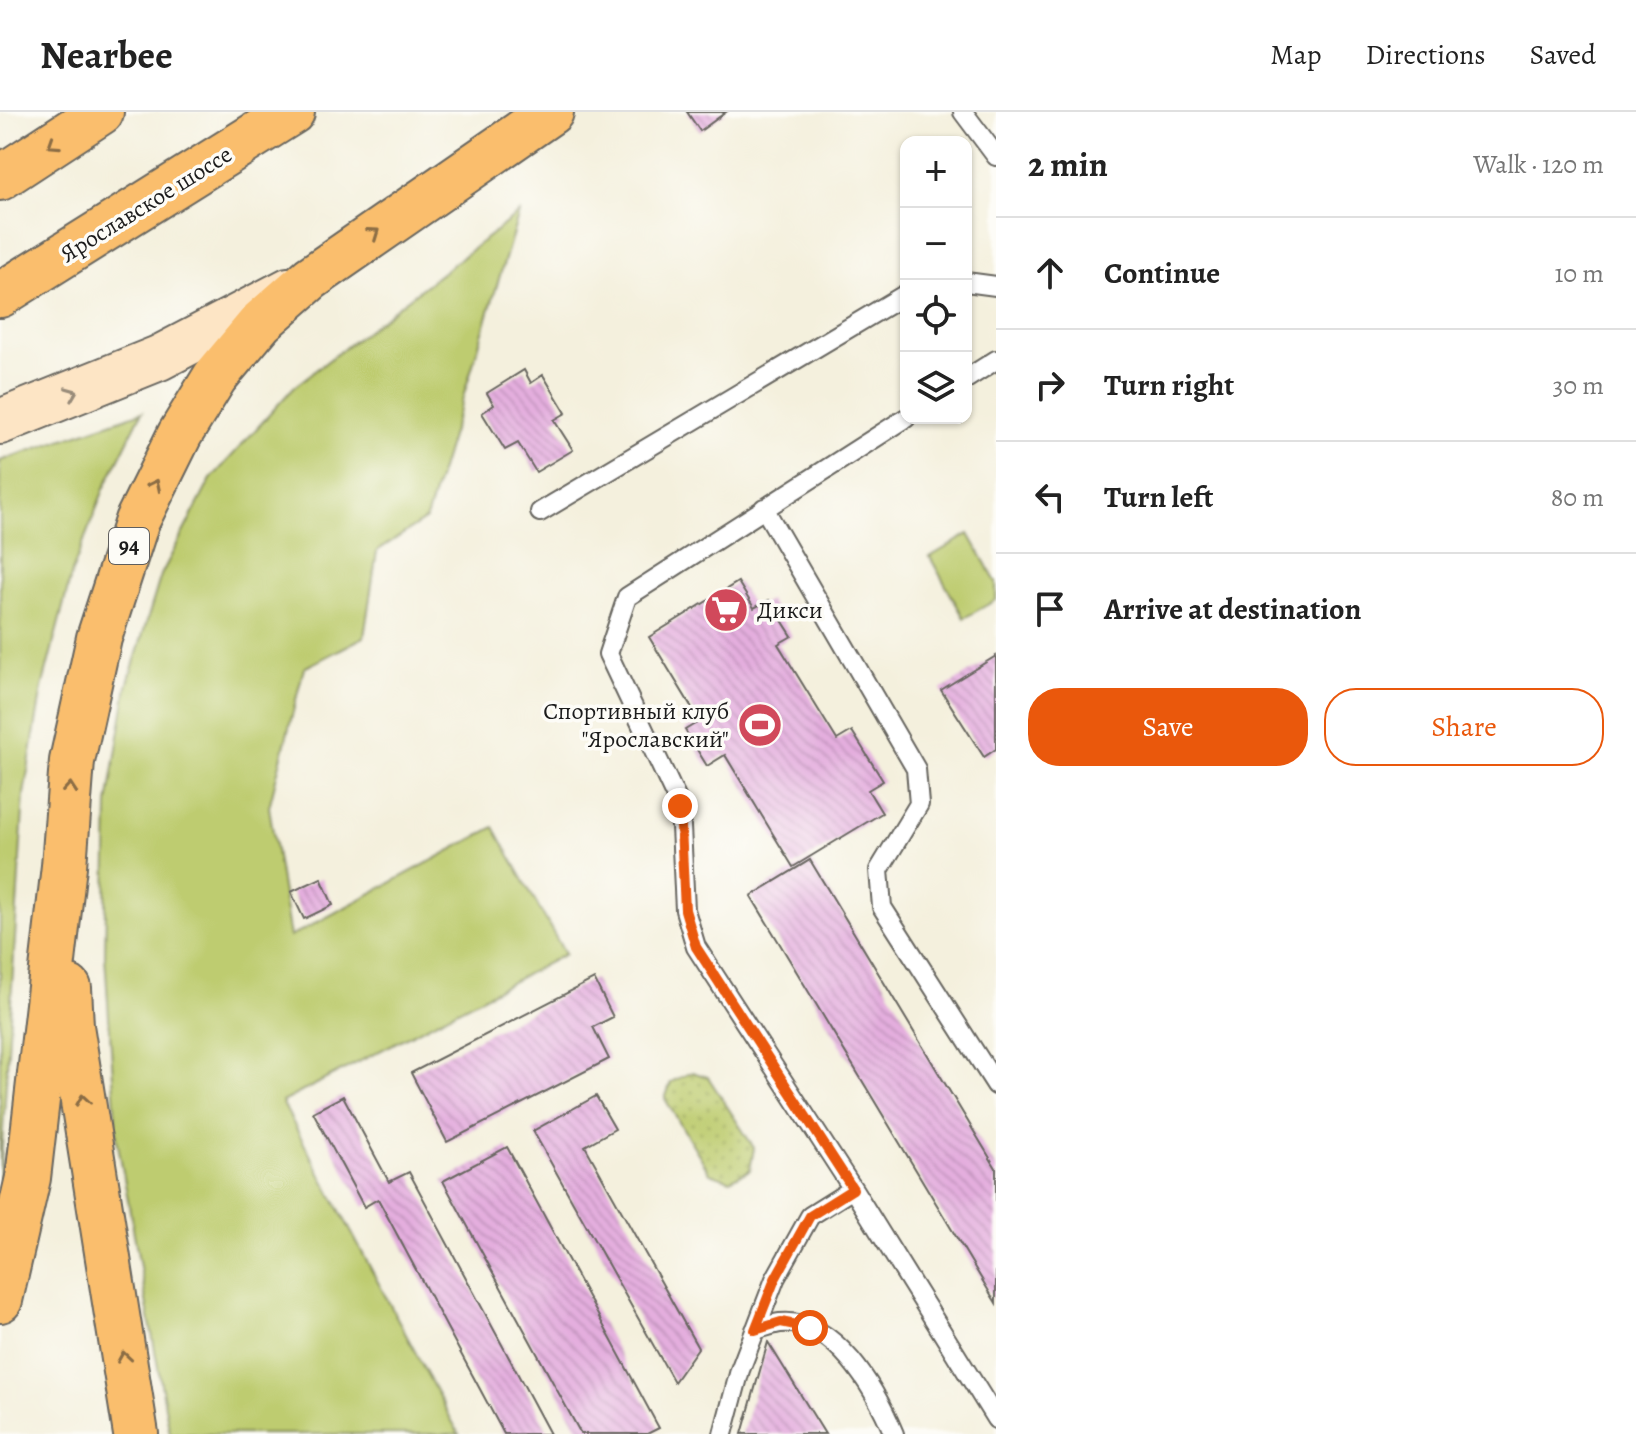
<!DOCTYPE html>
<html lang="en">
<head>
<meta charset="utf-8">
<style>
	body { margin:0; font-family:Alegreya,serif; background:#f2f2f2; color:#222 }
	.controls { position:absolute; right:24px; top:24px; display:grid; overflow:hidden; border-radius:16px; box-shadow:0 2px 6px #0004 }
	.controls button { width:72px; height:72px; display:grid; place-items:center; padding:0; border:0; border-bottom:2px solid #e0e0e0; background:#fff; color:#222; font:40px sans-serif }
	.stop { position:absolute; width:24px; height:24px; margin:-18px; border:6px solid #ea580c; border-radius:50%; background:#fff }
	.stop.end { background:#ea580c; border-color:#fff; box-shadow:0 2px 8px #0008 }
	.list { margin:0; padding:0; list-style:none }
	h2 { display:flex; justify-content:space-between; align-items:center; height:104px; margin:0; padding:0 32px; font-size:34px }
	h2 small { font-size:26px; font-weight:400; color:#767676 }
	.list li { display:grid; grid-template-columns:52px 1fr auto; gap:24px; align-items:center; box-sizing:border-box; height:112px; padding:0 32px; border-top:2px solid #e0e0e0 }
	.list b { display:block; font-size:30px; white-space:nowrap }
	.list em { font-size:26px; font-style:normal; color:#767676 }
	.actions { display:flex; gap:16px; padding:24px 32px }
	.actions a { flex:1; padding:18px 0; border:2px solid #ea580c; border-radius:32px; text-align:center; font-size:28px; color:#ea580c }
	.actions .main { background:#ea580c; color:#fff }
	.icon { flex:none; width:44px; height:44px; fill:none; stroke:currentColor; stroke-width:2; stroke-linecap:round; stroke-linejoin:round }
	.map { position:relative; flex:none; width:996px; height:1322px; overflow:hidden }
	header { display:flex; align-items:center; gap:48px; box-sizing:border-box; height:112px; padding:0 40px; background:#fff; border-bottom:2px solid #e0e0e0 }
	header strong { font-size:38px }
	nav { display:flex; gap:44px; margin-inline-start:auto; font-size:28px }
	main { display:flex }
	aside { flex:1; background:#fff }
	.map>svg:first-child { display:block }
	.grass { fill:#becc6f; stroke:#6d7446; stroke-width:2 }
	.park { fill:url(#park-dots); stroke:#6d7446; stroke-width:2 }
	.building { fill:url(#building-back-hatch) }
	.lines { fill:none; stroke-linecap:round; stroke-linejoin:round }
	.lane-casing { stroke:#686660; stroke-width:22 }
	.secondary-casing { stroke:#686660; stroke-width:48 }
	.primary-casing { stroke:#686660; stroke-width:48 }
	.lane { stroke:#fff; stroke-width:18 }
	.secondary { stroke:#fde5c5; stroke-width:44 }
	.primary { stroke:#fabe6d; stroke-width:44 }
	.oneway { stroke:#8b6d44 }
	.oneway2 { stroke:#988b79 }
	.route { stroke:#ea580c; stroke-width:10 }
	.labels { text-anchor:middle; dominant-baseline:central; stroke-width:7; stroke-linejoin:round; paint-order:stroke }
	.shield { fill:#fdfcf7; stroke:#605f5e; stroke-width:2 }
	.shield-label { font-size:22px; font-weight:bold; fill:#1c1c1c }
	.street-label { font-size:24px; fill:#1c1c1c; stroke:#fdfcf7 }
	.poi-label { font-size:24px; fill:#1c1c1c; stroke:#fdfcf7; text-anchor:start }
</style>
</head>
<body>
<header>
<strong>Nearbee</strong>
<nav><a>Map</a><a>Directions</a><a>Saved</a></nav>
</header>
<main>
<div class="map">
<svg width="996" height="1322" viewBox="0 0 996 1322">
	<defs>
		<pattern id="park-dots" width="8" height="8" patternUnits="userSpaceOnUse" patternTransform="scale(2)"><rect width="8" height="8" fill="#becc6f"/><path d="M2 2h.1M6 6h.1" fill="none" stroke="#a3af60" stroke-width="1.8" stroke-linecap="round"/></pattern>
		<pattern id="building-back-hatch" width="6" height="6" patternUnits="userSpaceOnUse" patternTransform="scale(2)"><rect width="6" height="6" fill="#e4aede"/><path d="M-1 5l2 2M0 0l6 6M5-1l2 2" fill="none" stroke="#c395be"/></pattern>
	</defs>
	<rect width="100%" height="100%" fill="#fdfcf7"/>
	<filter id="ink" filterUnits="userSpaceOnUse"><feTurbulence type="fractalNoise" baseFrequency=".0125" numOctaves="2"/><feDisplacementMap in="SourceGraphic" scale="16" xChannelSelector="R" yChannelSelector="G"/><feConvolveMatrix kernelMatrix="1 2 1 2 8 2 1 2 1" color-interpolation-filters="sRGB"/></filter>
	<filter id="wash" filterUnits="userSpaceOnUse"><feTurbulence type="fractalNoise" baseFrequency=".006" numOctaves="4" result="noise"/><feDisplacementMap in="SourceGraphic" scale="32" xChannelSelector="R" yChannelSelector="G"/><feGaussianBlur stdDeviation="1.8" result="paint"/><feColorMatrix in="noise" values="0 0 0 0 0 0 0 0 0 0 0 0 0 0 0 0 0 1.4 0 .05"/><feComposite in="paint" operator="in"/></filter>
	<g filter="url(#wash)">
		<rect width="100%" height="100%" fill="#f4f0dd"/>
		<path class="grass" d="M519,101L426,407L377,439L364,525L304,556L269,695L290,825L494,715L565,842L282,990L459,1322H170L117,1027L105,844L108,692L127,574L161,463L211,367L294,275Z
			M142,300L104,377L72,460L42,576L24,682L0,1067V349Z
			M969,422L996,470V488L964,506L930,445Z"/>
		<path class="park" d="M692,960L708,965L754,1036L750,1058L730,1068L710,1061L665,987L671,970Z"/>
		<g id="blocks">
			<path class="building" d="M687,0H726L700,19Z
				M524,258L531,271L543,263L566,301L554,308L573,338L536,360L518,331L505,338L482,301L494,293L487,281Z
				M738,470L754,496L769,488L792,524L778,532L837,628L852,619L883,669L868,678L882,701L793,755L725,643L707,654L685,618L700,609L649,525Z
				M996,544V637L984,645L941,578Z
				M810,748L996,1056V1191L751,784Z
				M321,766L333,793L304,807L291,780Z
				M594,867L613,905L593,915L609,947L447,1030L411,961Z
				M343,984L389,1070L409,1060L550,1322H504L378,1087L364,1095L313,1000Z
				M596,984L615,1017L585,1034L698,1236L674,1270L533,1019Z
				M507,1035L659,1316L647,1322H581L443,1069Z
				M768,1230L825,1322H742Z"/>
		</g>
	</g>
	<g filter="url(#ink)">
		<use href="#blocks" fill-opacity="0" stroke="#686660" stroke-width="2"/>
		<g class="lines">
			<g class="lane-casing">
				<path id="lane" d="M963,0L996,44
					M966,170L996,174
					M966,267L996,248
					M906,306L627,485L608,542L680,694L685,798L696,835L853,1077L996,1307
					M764,396L916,657L919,692L879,758L882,795L996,973
					M540,400L906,182
					M755,1218C763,1216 772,1212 780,1211C835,1205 876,1279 894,1322
					M723,1322L740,1258L775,1167L810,1104L853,1077"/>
			</g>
			<g class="secondary-casing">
				<path id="secondary" d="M0,310L159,246L289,178"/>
			</g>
			<g class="primary-casing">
				<path id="primary" d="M0,66L101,0
					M0,183L292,0
					M69,876L71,914L136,1322
					M0,1188L28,1066L64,754L72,649L99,526L137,409L180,322L215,265L261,210L311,166L551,0"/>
			</g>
			<use href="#lane" class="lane"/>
			<use href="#secondary" class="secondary"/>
			<use href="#primary" class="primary"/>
		</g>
		<defs><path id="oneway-chevron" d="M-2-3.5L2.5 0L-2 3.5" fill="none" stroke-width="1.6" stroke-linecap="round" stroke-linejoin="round" transform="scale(2)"/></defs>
		<g class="oneway">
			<use href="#oneway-chevron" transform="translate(53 32) rotate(147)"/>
			<use href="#oneway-chevron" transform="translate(374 121) rotate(-35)"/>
			<use href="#oneway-chevron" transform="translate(155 373) rotate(-64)"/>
			<use href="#oneway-chevron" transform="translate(70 676) rotate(-85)"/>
			<use href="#oneway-chevron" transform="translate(83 988) rotate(-99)"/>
			<use href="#oneway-chevron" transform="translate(124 1245) rotate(-99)"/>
		</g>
		<use class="oneway2" href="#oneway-chevron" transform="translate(72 281) rotate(-22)"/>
	</g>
	<g class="lines" filter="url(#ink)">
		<path class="route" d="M680,694L685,798L696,835L853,1077L810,1104L775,1167L755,1218L781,1210L810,1216"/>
	</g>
	<defs>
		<g id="supermarket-disc" transform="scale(2.3)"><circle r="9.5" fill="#d1495b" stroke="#fdfcf7"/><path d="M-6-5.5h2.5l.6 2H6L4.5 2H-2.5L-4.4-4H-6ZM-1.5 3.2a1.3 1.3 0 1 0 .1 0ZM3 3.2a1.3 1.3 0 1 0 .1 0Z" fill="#fff"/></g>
		<g id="stadium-disc" transform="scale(2.3)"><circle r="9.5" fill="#d1495b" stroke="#fdfcf7"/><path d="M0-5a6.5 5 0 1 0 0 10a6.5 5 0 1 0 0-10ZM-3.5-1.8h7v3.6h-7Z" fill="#fff"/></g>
	</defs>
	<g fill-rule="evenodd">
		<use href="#supermarket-disc" x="726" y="498"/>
		<use href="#stadium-disc" x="760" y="613"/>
	</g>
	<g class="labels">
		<rect class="shield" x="109" y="416" width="40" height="36" rx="6"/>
		<g class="shield-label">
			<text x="129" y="434">94</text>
		</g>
		<g class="street-label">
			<text transform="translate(146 92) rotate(-32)">Ярославское шоссе</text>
		</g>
		<g class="poi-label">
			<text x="757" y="498">Дикси</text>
			<text x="729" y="599" text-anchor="end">Спортивный клуб<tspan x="729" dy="28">"Ярославский"</tspan></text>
		</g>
	</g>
</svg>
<div class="controls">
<button>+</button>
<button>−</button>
<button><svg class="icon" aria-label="locate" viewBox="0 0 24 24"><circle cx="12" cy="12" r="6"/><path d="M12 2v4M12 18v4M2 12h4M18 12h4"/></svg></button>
<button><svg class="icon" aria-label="layers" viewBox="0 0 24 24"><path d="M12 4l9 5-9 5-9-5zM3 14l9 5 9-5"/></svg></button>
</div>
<div class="stop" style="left:810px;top:1216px"></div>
<div class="stop end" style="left:680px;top:694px"></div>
</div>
<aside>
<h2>2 min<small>Walk · 120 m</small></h2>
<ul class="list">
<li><svg class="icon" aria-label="ahead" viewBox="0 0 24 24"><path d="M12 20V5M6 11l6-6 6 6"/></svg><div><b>Continue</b></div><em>10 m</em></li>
<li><svg class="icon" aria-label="right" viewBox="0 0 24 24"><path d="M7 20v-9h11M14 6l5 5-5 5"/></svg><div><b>Turn right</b></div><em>30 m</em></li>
<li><svg class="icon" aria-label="left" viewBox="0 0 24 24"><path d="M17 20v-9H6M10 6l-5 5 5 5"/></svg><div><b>Turn left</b></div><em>80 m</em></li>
<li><svg class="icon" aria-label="arrive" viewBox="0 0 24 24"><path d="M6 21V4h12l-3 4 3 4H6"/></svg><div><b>Arrive at destination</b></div></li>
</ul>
<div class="actions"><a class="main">Save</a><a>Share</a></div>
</aside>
</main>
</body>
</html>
